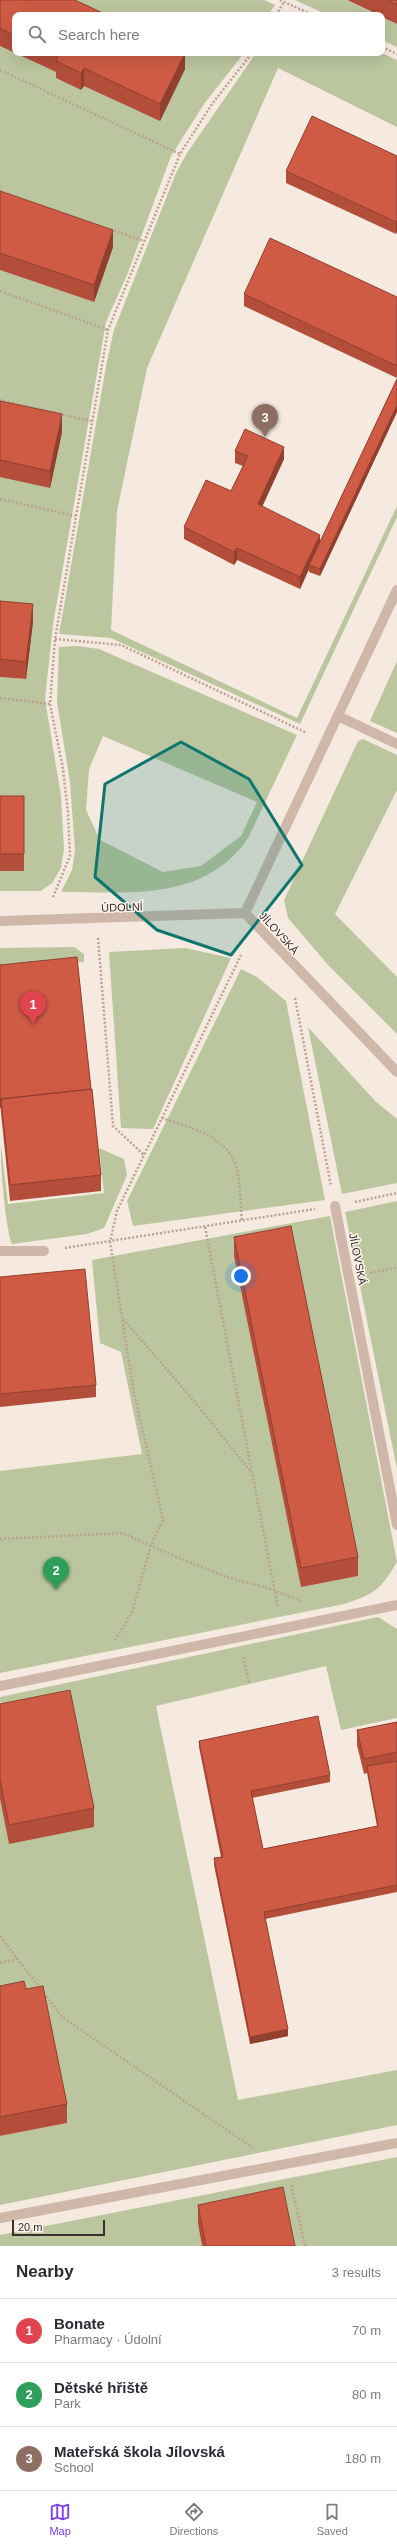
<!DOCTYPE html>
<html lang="en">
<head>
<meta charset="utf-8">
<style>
	body { margin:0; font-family:Arial,sans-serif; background:#f7f7f7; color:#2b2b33 }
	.scale { position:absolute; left:12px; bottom:10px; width:93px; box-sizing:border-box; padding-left:4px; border:2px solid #3c2e2a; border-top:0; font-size:11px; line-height:14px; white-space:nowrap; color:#3c2e2a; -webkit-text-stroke:3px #fcf4ed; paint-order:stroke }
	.you { position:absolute; left:241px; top:1276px; width:14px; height:14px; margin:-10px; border:3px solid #fff; border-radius:50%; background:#1a73e8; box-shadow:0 0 0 6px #1a73e833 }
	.badge { display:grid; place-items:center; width:26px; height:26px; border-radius:50%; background:#7c3aed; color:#fff; font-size:13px; font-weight:700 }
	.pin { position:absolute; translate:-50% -33px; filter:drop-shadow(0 1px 2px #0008) }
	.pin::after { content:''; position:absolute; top:21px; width:14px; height:12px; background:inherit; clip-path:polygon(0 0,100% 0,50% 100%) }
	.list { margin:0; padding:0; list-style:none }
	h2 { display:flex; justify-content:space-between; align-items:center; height:52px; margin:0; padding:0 16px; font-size:17px }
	h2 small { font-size:13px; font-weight:400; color:#7c7c81 }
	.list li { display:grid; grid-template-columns:26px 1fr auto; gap:12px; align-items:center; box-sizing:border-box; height:64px; padding:0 16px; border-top:1px solid #e1e1e2 }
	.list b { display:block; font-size:15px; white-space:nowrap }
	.list p { margin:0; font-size:13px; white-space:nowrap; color:#7c7c81 }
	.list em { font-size:13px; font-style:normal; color:#7c7c81 }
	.icon { flex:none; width:22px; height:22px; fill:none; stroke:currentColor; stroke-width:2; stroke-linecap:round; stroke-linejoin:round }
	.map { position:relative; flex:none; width:397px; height:2246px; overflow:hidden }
	.search { position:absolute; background:#fff; box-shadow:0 4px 16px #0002; left:12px; right:12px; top:12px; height:44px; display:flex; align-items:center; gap:10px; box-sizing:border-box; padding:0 14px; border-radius:8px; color:#7c7c81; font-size:15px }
	.sheet { height:244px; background:#fff }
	nav { display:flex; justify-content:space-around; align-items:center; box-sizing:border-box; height:56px; border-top:1px solid #e1e1e2; background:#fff; font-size:11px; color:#7c7c81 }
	nav a { display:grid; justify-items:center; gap:2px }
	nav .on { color:#7c3aed }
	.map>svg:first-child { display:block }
	.green { fill:#bbc69e; fill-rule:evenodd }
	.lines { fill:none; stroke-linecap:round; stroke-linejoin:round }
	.path { stroke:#bba294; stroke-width:2.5; stroke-dasharray:2 2; stroke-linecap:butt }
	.minor { stroke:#cfb8aa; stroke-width:10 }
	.wall { fill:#b24e3a }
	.shaded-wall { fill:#914030 }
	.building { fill:#cf5b44; stroke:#914030 }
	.marked { fill:#0f766e; fill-opacity:0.2; stroke:#0f766e; stroke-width:3; stroke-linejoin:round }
	.labels { text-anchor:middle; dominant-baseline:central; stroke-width:3; stroke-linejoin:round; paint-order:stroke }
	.street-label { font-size:11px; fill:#3c2e2a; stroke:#fcf4ed }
</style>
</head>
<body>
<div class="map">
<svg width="397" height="2246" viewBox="0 0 397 2246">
	<rect width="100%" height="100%" fill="#f5e9e0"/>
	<path class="green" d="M39,0H264L275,5L268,15H71Z
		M295,0H346L379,15H328Z
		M382,17L397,24V47L382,40Z
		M0,46L58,73L56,78L81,90L84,86L151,53H244L204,104L171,156L127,275L106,322L53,624L45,699L61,796L64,849L61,868L52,883L41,891H0V677L26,679L0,618V270L94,302L0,209Z
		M256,53H382L397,60V127L278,68L147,368L117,511L111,630L297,718L397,506V517L300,724L111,638L59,634L107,361L114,330L176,173L187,153Z
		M77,646L99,649L297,735L248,838C205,902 128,892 61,892L72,870L75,851L70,782L57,702L59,647ZM103,736L257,802L241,836L201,866L163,872L100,840L86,810L89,769Z
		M397,661V733L370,721Z
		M363,739L397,755V790L335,914L397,977V1034L329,966L288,918L284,900L358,741Z
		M74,947L84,954V962L0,968V948Z
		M185,948L231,958L153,1129L121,1128L109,952Z
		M241,969L257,977L286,1001L325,1200L133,1226L127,1201Z
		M308,1027L375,1101L397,1119V1183L342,1194Z
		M1,1145L8,1204L104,1193L99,1148L124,1159L127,1175L104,1228L87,1234L12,1244C5,1227 0,1159 1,1145Z
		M397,1201V1469L345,1212Z
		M330,1216L397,1562C380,1590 375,1594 344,1604L0,1673V1471L142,1454L121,1352L100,1343L92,1260ZM234,1256L357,1576L301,1586Z
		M378,1617L397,1629V1718L341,1730L326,1666L156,1706L238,2100L397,2070V2125L0,2205V2136L67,2123L0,2005V1799L9,1844L0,1697Z
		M397,2157V2246H291L198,2224L202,2246H0V2235Z"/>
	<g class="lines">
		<path class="path" d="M280,0L313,15
			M276,15L284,2
			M382,47L397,54
			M0,70L180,154
			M0,191L60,212
			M110,229L144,241
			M0,291L108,330
			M0,400L91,421
			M0,499L75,516
			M55,639L121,645L307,733
			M0,698L50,704
			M53,897L70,856L68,813L63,769L50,704L55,639L108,330L180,154L212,104L252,53
			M98,938L113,1126L144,1155
			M295,998L331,1186
			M162,1118C186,1126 225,1136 235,1163C241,1180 240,1203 242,1221
			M355,1202L397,1193
			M205,1227L278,1608
			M65,1248L315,1209
			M370,1273L397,1268
			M123,1319L195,1402L251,1472
			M0,1539L122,1533L179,1558L227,1577L274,1590L302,1602
			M115,1640L132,1612L151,1545L163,1520L134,1393L110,1242L117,1211L241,955
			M243,1657L249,1683
			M0,1936L62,2017L253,2148
			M0,1963L17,1959
			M291,2185L305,2246"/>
		<path class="minor" d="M338,716L397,744
			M245,913L397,590
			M245,913L397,1072
			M0,921L245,913
			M335,1206L397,1525
			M0,1251H44
			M0,1686L397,1605
			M0,2218L397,2143"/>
	</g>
	<path class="wall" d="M0,0L15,15V53L0,46Z
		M347,0H397V24L382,17V15H379Z
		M15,53H185V69L160,121L84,86L81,90L56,78V72Z
		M397,156L396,234L286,183V171Z
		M0,191L113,247L94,302L0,270Z
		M244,294L397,297V378L244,306Z
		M397,379V412L320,576L309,572V569L300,589L237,560L234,565L184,539V527L231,491L243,466L235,463V451L284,459L262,506L320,543Z
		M0,401L62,432L50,488L0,477Z
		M0,601L33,622L26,679L0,677Z
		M0,796H24V871H0Z
		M0,965L91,1089L101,1175V1191L10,1201L0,1103Z
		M234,1237L358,1557V1576L301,1587L234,1256Z
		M0,1277L96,1385V1397L0,1407Z
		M0,1704L94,1808V1827L9,1844L0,1799Z
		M397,1722V1892L265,1919L288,2036L250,2044L214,1865V1858L221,1857L199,1747V1741L330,1775V1782L252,1798L263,1849L377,1826L367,1773L364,1774L357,1745V1730Z
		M0,1986L26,1989L67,2104V2123L0,2136Z
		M198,2205L295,2246H202L198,2224Z"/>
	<path class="shaded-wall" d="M185,53V69L160,121V104Z
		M84,68V86L81,90V73Z
		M397,220V232L396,234V222Z
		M113,230V247L94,302V285Z
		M397,405V412L320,576V569Z
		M62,414V432L50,488V471Z
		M284,447V459L258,516V504Z
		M320,535V547L309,565V569L300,589V577Z
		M237,548V560L234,565V552Z
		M33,604V622L26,679V662Z
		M288,2029V2036L250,2044V2037Z"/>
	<path class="building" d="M0,0H75L107,15H15V36L0,28Z
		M387,0H397V5Z
		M52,53H185L160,104L84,68L81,73L56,61L58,56Z
		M312,116L397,156V220L396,222L286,171Z
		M0,191L113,230L94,285L0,253Z
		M270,238L397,297V366L244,294Z
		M397,379V405L320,569L309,565Z
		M0,401L62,414L50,471L0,460Z
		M245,429L284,447L258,504L320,535L300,577L237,548L234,552L184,527L206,480L231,491L248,456L235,451Z
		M0,601L33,604L26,662L0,659Z
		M0,796H24V854H0Z
		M77,957L91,1089L1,1099V1108L0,1096V965Z
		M92,1089L101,1175L10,1185L1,1099Z
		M291,1226L358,1557L301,1568L234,1237Z
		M85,1269L96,1385L0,1394V1277Z
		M70,1690L94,1808L9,1825L0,1780V1704Z
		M318,1716L330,1775L251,1791L263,1849L378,1826L367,1766L397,1761V1885L264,1912L288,2029L250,2037L214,1858L223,1857L199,1741Z
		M397,1722V1752L364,1759L357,1730Z
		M24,1981L26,1989L43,1986L67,2104L0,2117V1986Z
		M283,2187L295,2246H206L198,2205Z"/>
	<path class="marked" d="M181,742L249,779L302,865L231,955L157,930L95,877L105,784Z"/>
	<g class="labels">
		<g class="street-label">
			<text transform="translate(122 907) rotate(-2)">ÚDOLNÍ</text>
			<text transform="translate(279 933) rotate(48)">JÍLOVSKÁ</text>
			<text transform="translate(358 1259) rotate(79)">JÍLOVSKÁ</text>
		</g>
	</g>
</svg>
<div class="scale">20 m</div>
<div class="you"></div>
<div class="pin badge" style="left:33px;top:1024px;background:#e0444e">1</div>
<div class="pin badge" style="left:56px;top:1590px;background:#2e9e5b">2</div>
<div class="pin badge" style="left:265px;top:437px;background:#8d6e63">3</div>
<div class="search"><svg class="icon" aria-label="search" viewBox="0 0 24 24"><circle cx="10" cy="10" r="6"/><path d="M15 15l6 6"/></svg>Search here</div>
</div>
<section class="sheet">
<h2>Nearby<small>3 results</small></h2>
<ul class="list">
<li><span class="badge" style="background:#e0444e">1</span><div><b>Bonate</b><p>Pharmacy · Údolní</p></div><em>70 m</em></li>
<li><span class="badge" style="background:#2e9e5b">2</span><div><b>Dětské hřiště</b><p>Park</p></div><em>80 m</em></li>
<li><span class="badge" style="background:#8d6e63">3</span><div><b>Mateřská škola Jílovská</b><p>School</p></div><em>180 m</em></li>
</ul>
</section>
<nav>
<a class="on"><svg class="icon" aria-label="map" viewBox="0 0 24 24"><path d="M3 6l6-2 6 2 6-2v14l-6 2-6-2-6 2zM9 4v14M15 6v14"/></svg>Map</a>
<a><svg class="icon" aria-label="directions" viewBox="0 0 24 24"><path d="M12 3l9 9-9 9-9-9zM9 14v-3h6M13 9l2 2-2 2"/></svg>Directions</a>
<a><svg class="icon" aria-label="saved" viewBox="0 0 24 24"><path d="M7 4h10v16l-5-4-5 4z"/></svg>Saved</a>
</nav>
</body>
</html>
